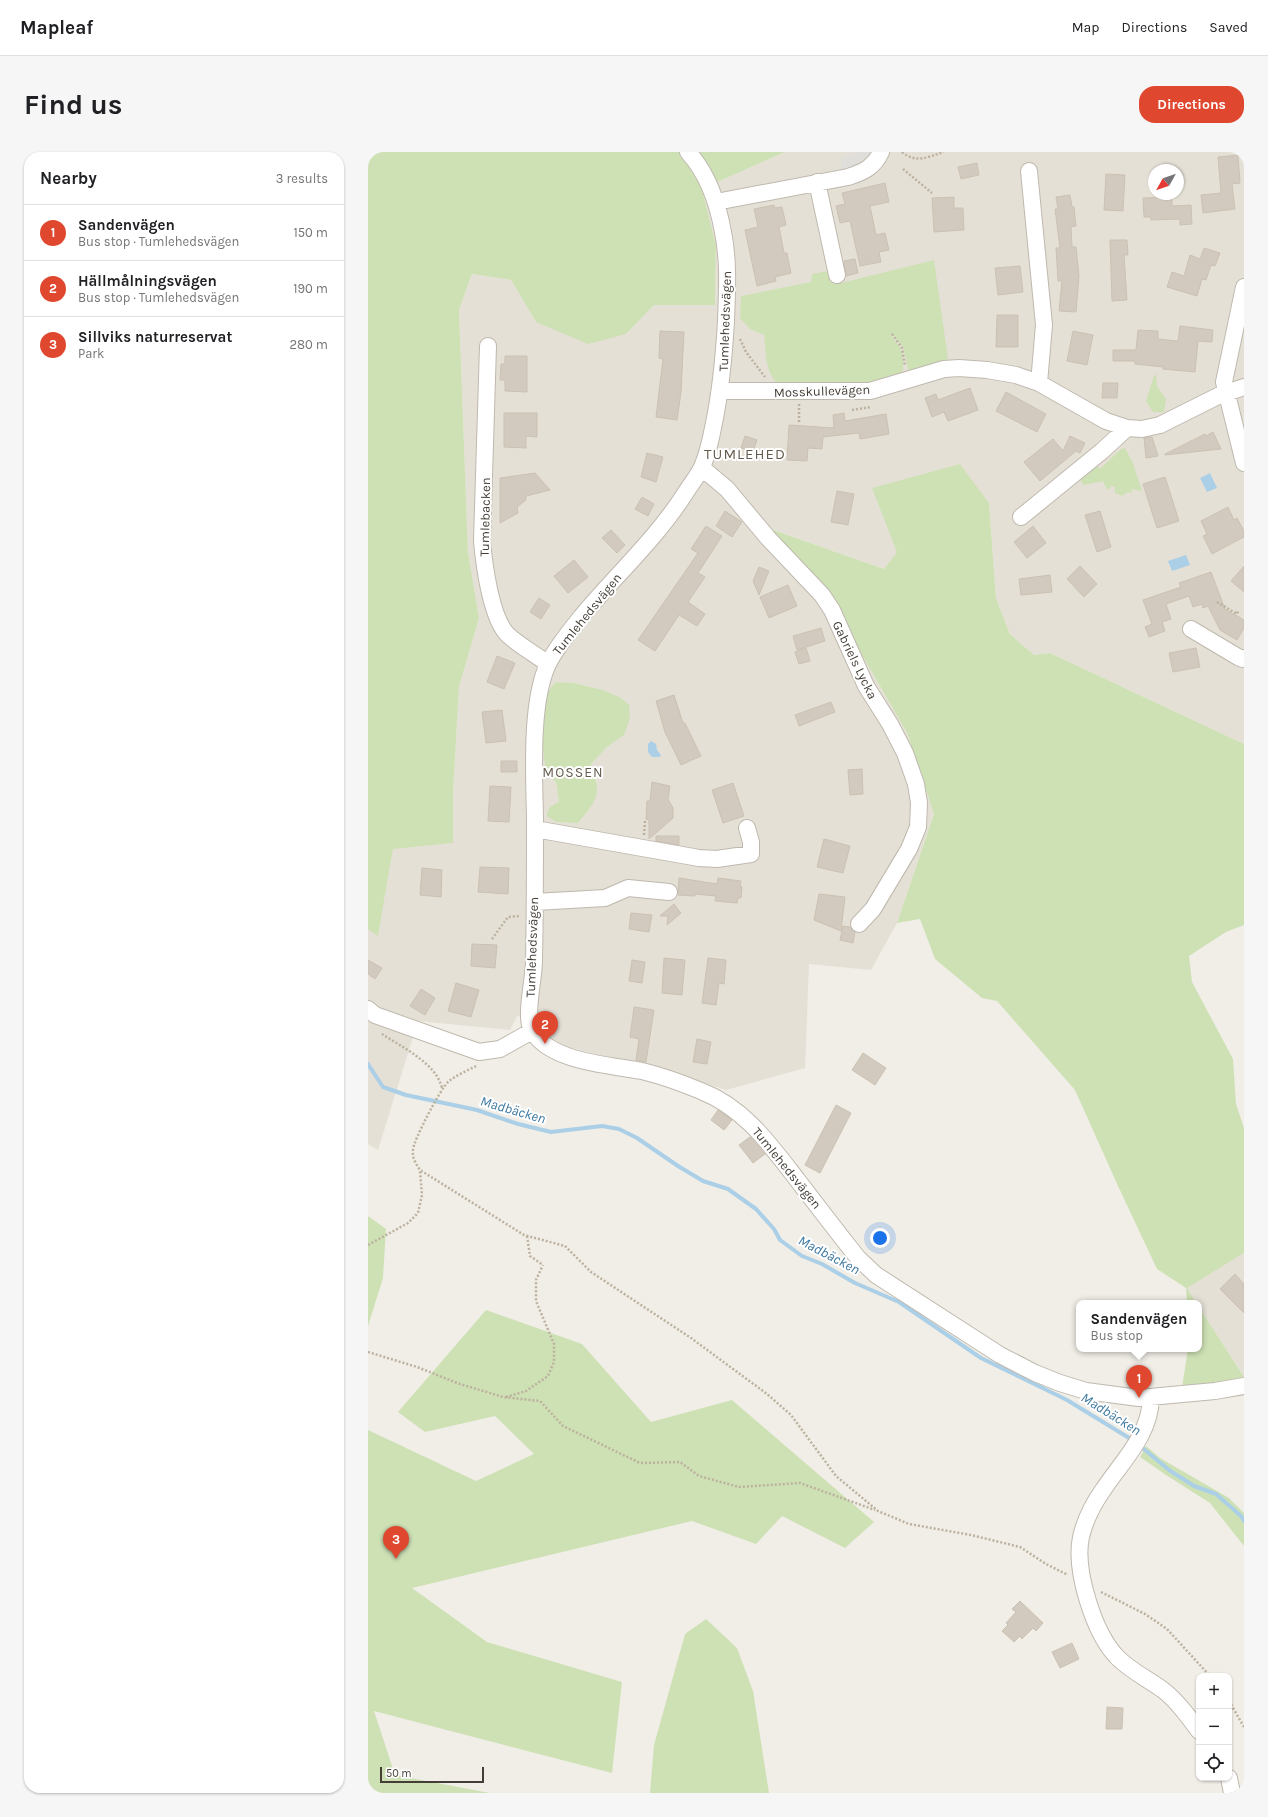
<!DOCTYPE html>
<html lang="en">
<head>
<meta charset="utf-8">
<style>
	body { margin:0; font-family:Karla,sans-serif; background:#f6f6f6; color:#202124 }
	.controls { position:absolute; right:12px; bottom:12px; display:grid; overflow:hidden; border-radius:8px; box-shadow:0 1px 3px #0004 }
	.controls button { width:36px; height:36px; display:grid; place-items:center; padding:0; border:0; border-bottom:1px solid #e0e0e0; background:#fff; color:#202124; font:20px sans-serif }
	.compass { position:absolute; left:780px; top:12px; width:36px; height:36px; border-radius:50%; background:#fff; box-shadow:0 1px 3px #0004; rotate:230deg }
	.scale { position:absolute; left:12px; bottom:10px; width:104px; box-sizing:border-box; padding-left:4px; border:2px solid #443e37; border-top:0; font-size:11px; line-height:14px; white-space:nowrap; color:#443e37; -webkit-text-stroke:3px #fff; paint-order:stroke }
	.you { position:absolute; left:512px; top:1086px; width:14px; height:14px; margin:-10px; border:3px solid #fff; border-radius:50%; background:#1a73e8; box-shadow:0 0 0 6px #1a73e833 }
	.badge { display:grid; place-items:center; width:26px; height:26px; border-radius:50%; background:#e0472f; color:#fff; font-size:13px; font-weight:700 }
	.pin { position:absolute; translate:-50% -33px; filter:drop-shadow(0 1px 2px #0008) }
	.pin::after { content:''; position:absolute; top:21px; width:14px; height:12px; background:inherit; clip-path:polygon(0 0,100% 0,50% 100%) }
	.popup { position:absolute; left:708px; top:1148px; width:126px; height:52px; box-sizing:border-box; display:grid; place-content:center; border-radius:8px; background:#fff; filter:drop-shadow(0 1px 3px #0005); font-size:13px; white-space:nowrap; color:#757577 }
	.popup b { font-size:15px; color:#202124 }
	.popup::after { content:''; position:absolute; left:50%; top:100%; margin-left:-8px; border:8px solid transparent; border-top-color:#fff }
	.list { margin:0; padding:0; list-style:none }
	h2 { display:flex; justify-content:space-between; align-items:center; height:52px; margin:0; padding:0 16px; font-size:17px }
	h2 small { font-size:13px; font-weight:400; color:#757577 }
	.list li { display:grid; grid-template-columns:26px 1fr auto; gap:12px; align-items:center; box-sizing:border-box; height:56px; padding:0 16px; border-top:1px solid #e0e0e0 }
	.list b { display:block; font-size:15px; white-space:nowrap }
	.list p { margin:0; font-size:13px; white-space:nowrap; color:#757577 }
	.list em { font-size:13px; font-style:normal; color:#757577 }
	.icon { flex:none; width:22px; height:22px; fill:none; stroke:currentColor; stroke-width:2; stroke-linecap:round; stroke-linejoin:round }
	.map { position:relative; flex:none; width:876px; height:1641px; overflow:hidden; border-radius:16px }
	header { display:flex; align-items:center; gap:24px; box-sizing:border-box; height:56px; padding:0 20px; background:#fff; border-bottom:1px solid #e0e0e0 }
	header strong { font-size:19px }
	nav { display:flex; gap:22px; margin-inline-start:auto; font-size:14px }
	.intro { display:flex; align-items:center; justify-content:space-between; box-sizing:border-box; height:96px; padding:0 24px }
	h1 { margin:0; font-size:28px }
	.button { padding:10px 18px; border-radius:16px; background:#e0472f; color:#fff; font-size:14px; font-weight:700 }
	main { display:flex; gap:24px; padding:0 24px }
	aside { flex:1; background:#fff; border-radius:16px; box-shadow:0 1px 3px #0004 }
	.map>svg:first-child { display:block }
	.residential { fill:#e5e0d6; fill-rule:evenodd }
	.green { fill:#cee1b5 }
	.parking { fill:#e0dedb }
	.water { fill:#aacfe7 }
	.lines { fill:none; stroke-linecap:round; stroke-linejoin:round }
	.stream { stroke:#aacfe7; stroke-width:4 }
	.building { fill:#d2cabe; stroke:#cbc1b2 }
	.minor-casing { stroke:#bfb8ae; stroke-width:18 }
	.path { stroke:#bcb19e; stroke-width:2.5; stroke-dasharray:2 2; stroke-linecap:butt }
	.minor { stroke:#fff; stroke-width:16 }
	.labels { text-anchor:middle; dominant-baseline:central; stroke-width:4; stroke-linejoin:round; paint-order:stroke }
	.street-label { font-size:13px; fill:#443e37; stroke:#fff }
	.neighbourhood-label { font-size:14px; letter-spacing:1px; fill:#655c4f; stroke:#fff }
	.water-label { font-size:14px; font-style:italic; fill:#3d79a2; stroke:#fff }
	.quarter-label { font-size:15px; letter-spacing:1px; fill:#655c4f; stroke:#fff }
</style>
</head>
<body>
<header>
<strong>Mapleaf</strong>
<nav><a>Map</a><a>Directions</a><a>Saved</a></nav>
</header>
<div class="intro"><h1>Find us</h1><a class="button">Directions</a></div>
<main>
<aside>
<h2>Nearby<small>3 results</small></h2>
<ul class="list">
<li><span class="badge">1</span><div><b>Sandenvägen</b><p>Bus stop · Tumlehedsvägen</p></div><em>150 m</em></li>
<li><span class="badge">2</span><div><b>Hällmålningsvägen</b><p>Bus stop · Tumlehedsvägen</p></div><em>190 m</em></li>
<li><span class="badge">3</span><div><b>Sillviks naturreservat</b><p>Park</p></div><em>280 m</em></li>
</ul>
</aside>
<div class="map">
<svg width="876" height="1641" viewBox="0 0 876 1641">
	<rect width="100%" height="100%" fill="#f1eee7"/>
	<path class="residential" d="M417,0H876V592L682,501L666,503L642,482L628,446L621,351L529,400L516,417L401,376L460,444L539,581L566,662L529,771L503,818L441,812L437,916L358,938L314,924L200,895L182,886L171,868L149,864L142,878L50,869L10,998L0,992V777L10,783L25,696L85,691V642L91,535L111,466L100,400L91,158L104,122L143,128L168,170L258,182L286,153H347L348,93L334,37ZM786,18H810V42H786ZM206,531L235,538L256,583L239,595L223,612L229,630L191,650L188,630L175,590L172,568Z
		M876,1101V1225L831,1155V1151H828L818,1136Z"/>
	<path class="green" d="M0,0H417L334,37L348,93L347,153H286L258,182L220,192L168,170L143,128L104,122L91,158L100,400L111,466L91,535L85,642V691L25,697L10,784L0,777Z
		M566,108L580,207L541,221L535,195L524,182C524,188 529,190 532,195C536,203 536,216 534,225L494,233L411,234C397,220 398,202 396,183L382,177L372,166L373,144L443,130L444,122L460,119L462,126L473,131Z
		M788,222L789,234L798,247L796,260H785L778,249L786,224Z
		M757,296L765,311L774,339L764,337L762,338L765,339L763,341L760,340L754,344L747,341V335L744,334L739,338L735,329L716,333L713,330V327L728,312L732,317L753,297Z
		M592,312L621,351L628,446L642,482L666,503L682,501L876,592V773L858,780L821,804L824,830L865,907L868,952L876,976V1101L819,1136L828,1151H819L818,1136L789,1117L750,1034L707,938L629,849L614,846L567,807L552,767L529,771L566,662L539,581L460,444L400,376L516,417L529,400L504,336Z
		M188,530L206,531L235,538L253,546L261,553L262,566L256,583L239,595L223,612C234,643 230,647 210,671L188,670L179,664C179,655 185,653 191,650L188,630L178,621C175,589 163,555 188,530Z
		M0,1064L18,1077L15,1126L0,1174Z
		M831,1155L876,1225L845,1232L814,1235L820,1197H831Z
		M118,1158L214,1192L283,1270L364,1248L506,1370L477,1396L414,1364L388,1392L324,1369L44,1436L119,1490L254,1530L244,1621L6,1559L27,1623L122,1641H0V1278L108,1329L166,1302L127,1264L57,1280L30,1260Z
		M778,1294L792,1306L861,1346L876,1361V1394L842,1351L798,1323L772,1305Z
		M338,1467L369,1496L385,1539L401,1641H282L286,1593L317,1482Z"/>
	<path class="parking" d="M490,0H506L496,12L474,21L473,7Z"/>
	<path class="water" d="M842,321L849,336L839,340L832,326Z
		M818,403L822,413L804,419L800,409Z
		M283,589L288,592L289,598L293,603L292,605H284L280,600V592Z"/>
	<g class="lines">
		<path class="stream" d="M0,912L15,935L38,943L109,958L150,972L183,980L234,974L251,977L269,986L310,1014L335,1029L360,1037L388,1057L406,1077L412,1088L434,1104L454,1112L487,1131L531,1150L613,1206L699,1248L766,1289
			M771,1293L801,1318L826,1334L848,1342L873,1364L876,1369"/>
	</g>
	<path class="building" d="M870,3L872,31L864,32L867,57L835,61L833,43L853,41L850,5Z
		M609,11L611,23L593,27L590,15Z
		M738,22L757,23L755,59L736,58Z
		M517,31L521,50L502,54L508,83L517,81L521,98L511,100L513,110L492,114L482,69L472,71L468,54L477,52L474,41Z
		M702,43L704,55H706L708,74L703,75L704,95H708L711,124L708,160L691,159L694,129H690L688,96H692L687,57H690L688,45Z
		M586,45V56H595L596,78L566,80L564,46Z
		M804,45V54L823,53L824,72L812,73V67L783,68V65H776L775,46Z
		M406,53L407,56L414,55L418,73L411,75L416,101H419L423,121L407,125L408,129L389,134L377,78L390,75L386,57Z
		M742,88H759L760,103H756L759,148L744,149Z
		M836,96L852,101L847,114L843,113L838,128L834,127L829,144L799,135L804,120L816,124L822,103L832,107Z
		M487,107L490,121L478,124L476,109Z
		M652,114L655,140L630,143L627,116Z
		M629,163H650V195H628Z
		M812,174L845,178L844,190L830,189L827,220L795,217V215L767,212V209H745V198H768L770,178L790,179V187L810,189Z
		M292,179L316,180L313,240L309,268L288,265L295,207L291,206Z
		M705,179L725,183L719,213L699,209Z
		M137,204H159V240L137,239V228H132L133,212H137Z
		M735,231H750L749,246H734Z
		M602,236L610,258L580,269L576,260L564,265L557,246L568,242L570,248Z
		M638,240L678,262L669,280L628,259Z
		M136,261H169V285L158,284V296L136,295Z
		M476,261L477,269L518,262L521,282L492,287L491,281L455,285L454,297L440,296L439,309L419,308L421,273L466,276L465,263Z
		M845,280L853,297L797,303V302L837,282L838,284Z
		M377,284L389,288L385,300L373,296Z
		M702,284L717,291L712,301L708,299L672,329L656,310L685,287L695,299Z
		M784,285L790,304L778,306L776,286Z
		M279,301L295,305L288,330L273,325Z
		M167,321L182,338L158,344V348L149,355L150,361L132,371V326Z
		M797,325L811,369L789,376L775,332Z
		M469,339L486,342L480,373L463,370Z
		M274,345L286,352L280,364L267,357Z
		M860,355L866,368L869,366L876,379V385L844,402L835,384L839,382L833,369Z
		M357,359L374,370L364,385L348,374Z
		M732,359L743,395L729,400L717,363Z
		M338,374L354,384L330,421L337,425L320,450L337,462L329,474L311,463L287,499L270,488L330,401L323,397Z
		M665,374L678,391L659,406L646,390Z
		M243,378L257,393L249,401L234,386Z
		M206,408L220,425L200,441L186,424Z
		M712,414L729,432L716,445L699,427Z
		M876,414V440L863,429Z
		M391,415L401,419L391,443L385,429Z
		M843,420L857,457L876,468V476L869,488L852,478L840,454L835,456L834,452L825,455L821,444L798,452L803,467L794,470L797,479L781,485L777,475L784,472L775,448L813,435L811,431Z
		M682,423L684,440L653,443L651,427Z
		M420,433L429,454L401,466L392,445Z
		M171,446L182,453L173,467L162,460Z
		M453,476L457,489L429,498L425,484Z
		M438,496L442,509L431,512L427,500Z
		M828,496L832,515L805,520L801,501Z
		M129,504L147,511L136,537L119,530Z
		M306,543L315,571H317L333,604L313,613L297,580L288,549Z
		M463,550L467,560L431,574L427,563Z
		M134,558L138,589L118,591L114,560Z
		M133,609H149V620H133Z
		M494,617L495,642L482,643L480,618Z
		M284,630L302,634L300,647L305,656V666L281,687V668L278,667L279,649H282Z
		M365,631L376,664L355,671L344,638Z
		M122,634L143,635L141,670L120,669Z
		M288,684H311V693L288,689Z
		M456,687L482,694L475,721L449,715Z
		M112,715L141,716L140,742L110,740Z
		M54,716L74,718L73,745L52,743Z
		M311,726L349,732L350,726L373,729L372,735H374L373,746H370L369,751L347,749L348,744L327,742V744L310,743Z
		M451,742L477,745L473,779L446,768Z
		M306,752L313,761L299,773L300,764H292Z
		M263,761L284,763L281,780L261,777Z
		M475,774L482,775L487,780L485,791L472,788Z
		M104,792L129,793L127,816L103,814Z
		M296,806L317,808L314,843L294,841Z
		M340,806L358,808L356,832L351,831L348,853L334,851Z
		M0,808L14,816L7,827L0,822Z
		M264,808L277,810L274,831L261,829Z
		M88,831L111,838L103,865L80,859Z
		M53,837L67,846L57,863L42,854Z
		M266,855L286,858L278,910L268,908L271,887L262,885Z
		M329,887L343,890L339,912L325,910Z
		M495,901L518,916L507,933L484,918Z
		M468,953L483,961L452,1021L437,1013Z
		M350,958L364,968L356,978L343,968Z
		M382,985L397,1002L385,1011L371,993Z
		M867,1122L876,1132V1161L852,1137Z
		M652,1449L675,1471L668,1479L665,1476L654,1487L652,1484L646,1490L634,1479L640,1473L638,1471L648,1460L644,1457Z
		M704,1491L711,1507L692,1516L684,1500Z
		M739,1555L755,1556L754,1577H738Z"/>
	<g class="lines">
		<g class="minor-casing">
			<path id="minor" d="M320,0C340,22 350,52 355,80C361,110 359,139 358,169C356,204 353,237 346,271C343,286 340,303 333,317C329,325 323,332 318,340C289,386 248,423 213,465C202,479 190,493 181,510C162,547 166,622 167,665C167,713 167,761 166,809C166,826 157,862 163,876C178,910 243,913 274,919C294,924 314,931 333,939C377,956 403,994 431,1030C451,1056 470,1081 490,1106L508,1123L632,1203L667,1221L692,1231L718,1239L771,1246L847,1239L876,1234
				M661,19L676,173L671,231
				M449,30L469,123
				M348,50L480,25C496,20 506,15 513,0
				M876,135L856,230L876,311
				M120,194L114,389C116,412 123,467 140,483C152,494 167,502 180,512
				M353,239H502L576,217L591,216L619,218L648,223L671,231L738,269L759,276L774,277L792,273L852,243L876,235
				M334,316L359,337L400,386L454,443L464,458L498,534L522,572L537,601L548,632L551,651L550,675L541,697L505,757L491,772
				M653,365L734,299L759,276
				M823,477L870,505L875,507L876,506
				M167,677L331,706L349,707L383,702V690L379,676
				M167,750L237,746L260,736L301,740
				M0,857L7,863L111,900L132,897L164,879
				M783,1246C782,1283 755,1308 735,1338C725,1352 717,1368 713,1385C706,1418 726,1482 750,1506C763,1519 780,1527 795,1538C809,1549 820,1564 831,1579
				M861,1626L864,1641"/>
		</g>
		<path class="path" d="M534,0C549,12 559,5 576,0
			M535,17L564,41
			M524,182L534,196L537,214
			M372,187L378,200L397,225
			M431,252V272
			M484,258L503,255
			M849,450L869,462L870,459
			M276,683L277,669
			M124,787L140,765L152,764
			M14,882C35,896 68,911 74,936
			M108,914C99,919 88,923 80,930C73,936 45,989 45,998C44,1006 48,1012 52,1018L156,1083L197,1094L223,1120L323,1186L399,1242L423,1263L468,1324L510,1359L541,1372L603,1383L652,1395L678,1412L700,1423
			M159,1084L162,1104L175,1113
			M0,1093L40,1071L50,1061L54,1043L52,1019
			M0,1200L49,1215L92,1232L135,1245L172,1249L195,1274L272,1311L312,1310L331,1324L371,1335L432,1331L507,1358
			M138,1245L158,1239L180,1224L186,1210V1192L168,1149V1128L175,1113
			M733,1440L777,1462L799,1477L842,1524
			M861,1549L876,1575"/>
		<use href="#minor" class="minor"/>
	</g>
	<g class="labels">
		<g class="street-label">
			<text transform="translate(357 169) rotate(-88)">Tumlehedsvägen</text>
			<text transform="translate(454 239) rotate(-2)">Mosskullevägen</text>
			<text transform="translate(117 365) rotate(-89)">Tumlebacken</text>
			<text transform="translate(219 462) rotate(-51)">Tumlehedsvägen</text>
			<text transform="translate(487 508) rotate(64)">Gabriels Lycka</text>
			<text transform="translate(164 795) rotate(-88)">Tumlehedsvägen</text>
			<text transform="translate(419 1016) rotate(51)">Tumlehedsvägen</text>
		</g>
		<g class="neighbourhood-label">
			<text x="205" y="620">MOSSEN</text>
		</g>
		<g class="water-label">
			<text transform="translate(145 958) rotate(16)">Madbäcken</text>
			<text transform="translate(461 1103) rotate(28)">Madbäcken</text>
			<text transform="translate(743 1262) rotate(32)">Madbäcken</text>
		</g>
		<g class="quarter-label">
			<text x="377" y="302">TUMLEHED</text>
		</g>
	</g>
</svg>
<div class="controls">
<button>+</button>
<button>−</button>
<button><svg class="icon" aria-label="locate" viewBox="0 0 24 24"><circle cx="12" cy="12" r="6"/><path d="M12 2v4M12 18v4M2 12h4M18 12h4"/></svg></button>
</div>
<svg class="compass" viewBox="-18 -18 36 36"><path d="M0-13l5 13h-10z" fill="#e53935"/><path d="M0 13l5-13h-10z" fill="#757577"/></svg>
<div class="scale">50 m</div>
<div class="you"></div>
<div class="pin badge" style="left:771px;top:1246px">1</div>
<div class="popup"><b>Sandenvägen</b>Bus stop</div>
<div class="pin badge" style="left:177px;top:892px">2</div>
<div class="pin badge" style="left:28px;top:1407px">3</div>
</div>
</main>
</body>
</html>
